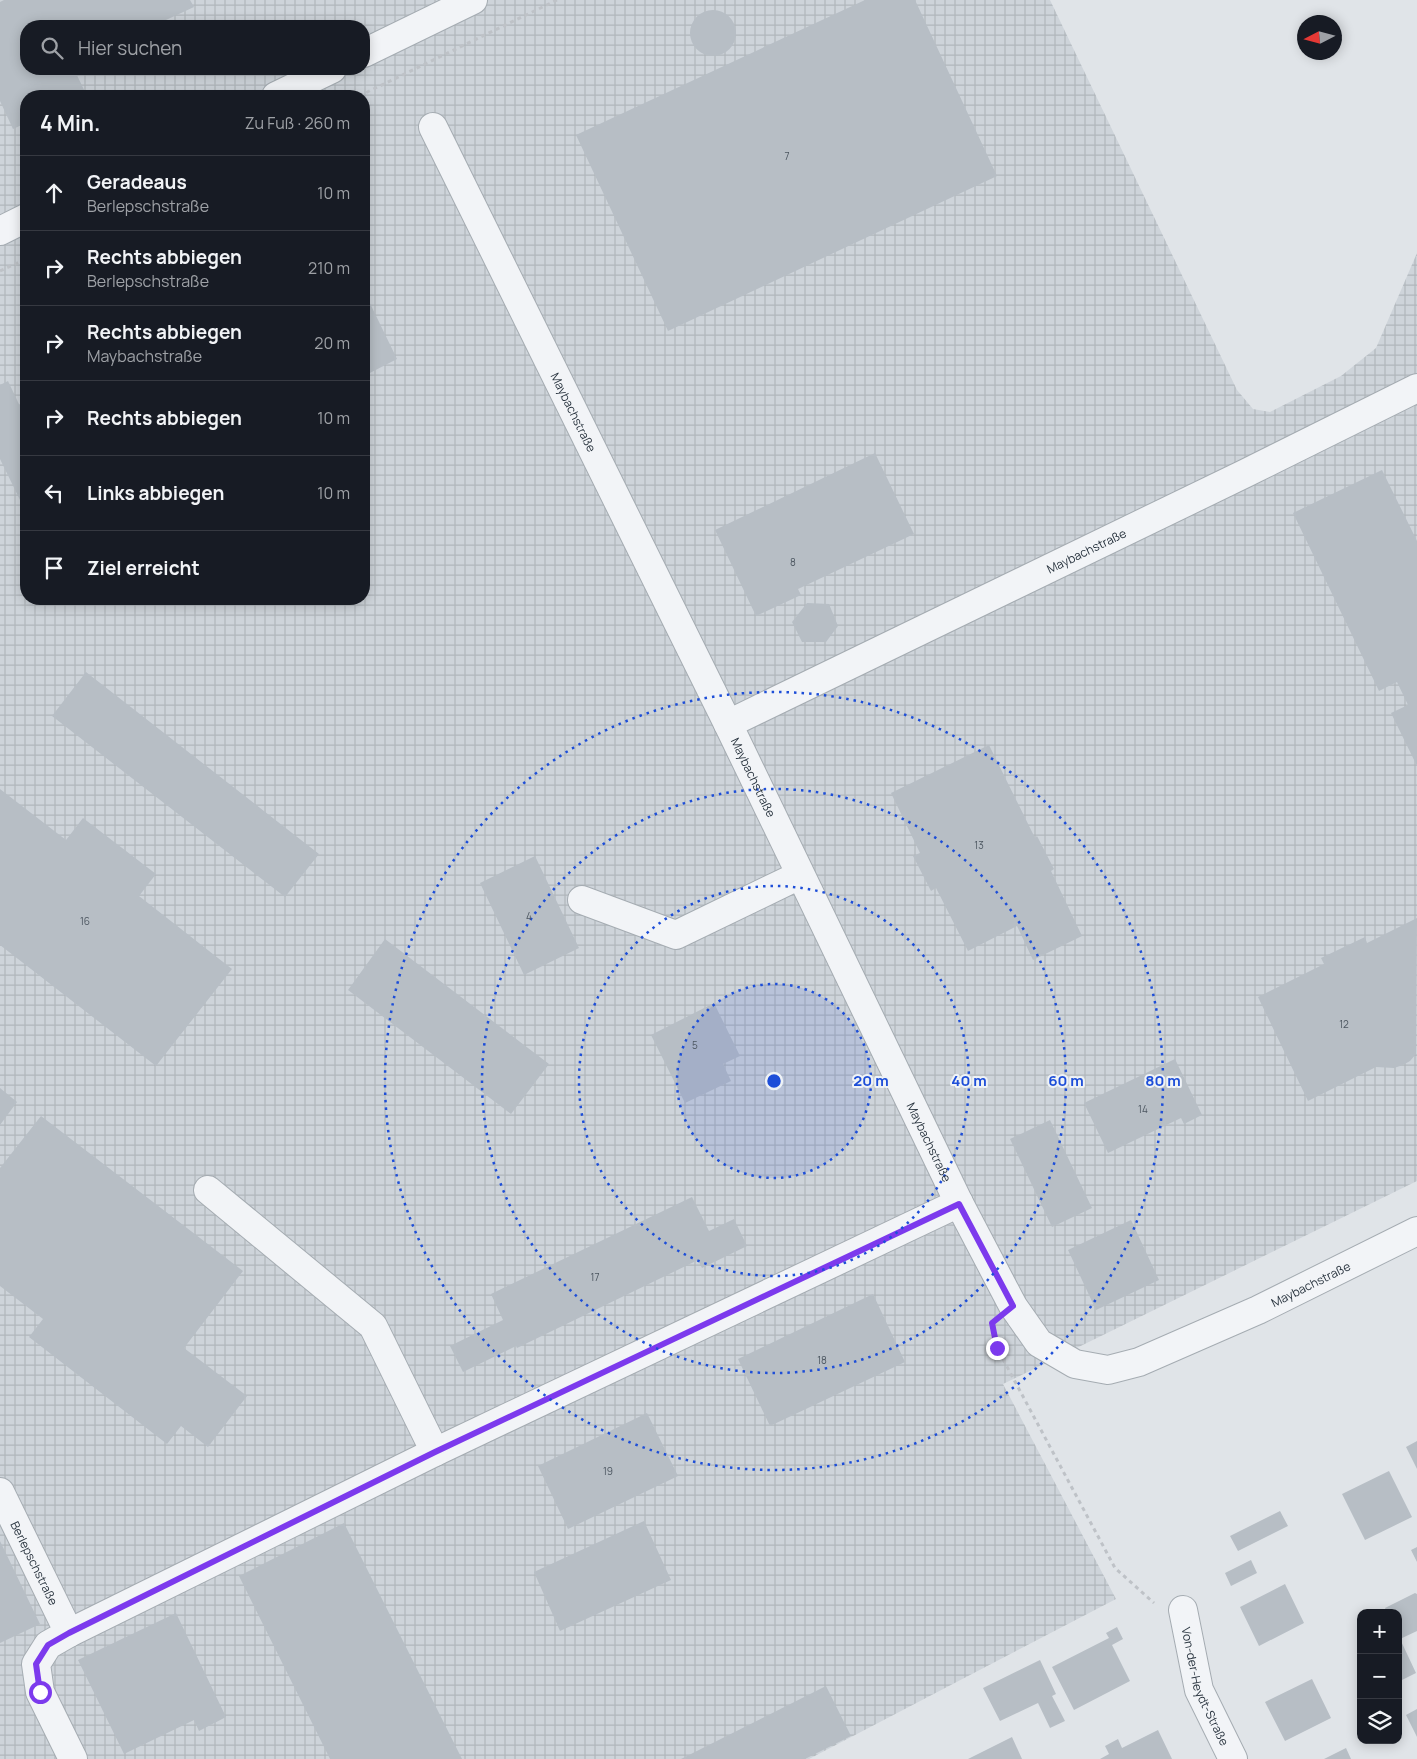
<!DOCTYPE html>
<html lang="de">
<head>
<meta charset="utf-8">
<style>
	body { margin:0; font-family:Manrope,sans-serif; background:#242831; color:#f1f3f6 }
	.controls { position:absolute; right:15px; bottom:15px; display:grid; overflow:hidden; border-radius:10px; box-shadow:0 2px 12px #0003 }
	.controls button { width:45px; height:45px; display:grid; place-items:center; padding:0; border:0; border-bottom:1px solid #363941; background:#171b24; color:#f1f3f6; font:25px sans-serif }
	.compass { position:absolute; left:1297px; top:15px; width:45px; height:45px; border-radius:50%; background:#171b24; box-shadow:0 2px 12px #0003; rotate:264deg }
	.stop { position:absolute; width:15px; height:15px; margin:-11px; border:4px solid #7c3aed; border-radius:50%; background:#fff }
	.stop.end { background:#7c3aed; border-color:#fff; box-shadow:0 1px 5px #0008 }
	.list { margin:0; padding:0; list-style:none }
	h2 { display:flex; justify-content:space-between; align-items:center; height:65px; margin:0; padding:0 20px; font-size:21px }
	h2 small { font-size:16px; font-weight:400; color:#9ea1a6 }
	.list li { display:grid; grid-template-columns:32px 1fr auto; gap:15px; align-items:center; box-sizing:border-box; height:75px; padding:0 20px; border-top:1px solid #363941 }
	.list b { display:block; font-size:19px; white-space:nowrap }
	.list p { margin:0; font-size:16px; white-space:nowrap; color:#9ea1a6 }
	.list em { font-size:16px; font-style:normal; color:#9ea1a6 }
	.icon { flex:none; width:28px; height:28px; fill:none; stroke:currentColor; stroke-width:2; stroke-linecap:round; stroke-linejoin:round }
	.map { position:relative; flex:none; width:1417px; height:1759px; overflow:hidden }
	.search { position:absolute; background:#171b24; box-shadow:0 2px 12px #0003; left:20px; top:20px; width:350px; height:55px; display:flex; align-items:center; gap:12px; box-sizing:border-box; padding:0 18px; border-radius:20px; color:#9ea1a6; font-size:19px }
	.panel { position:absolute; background:#171b24; box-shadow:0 2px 12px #0003; left:20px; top:90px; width:350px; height:515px; border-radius:20px }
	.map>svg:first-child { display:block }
	.industrial { fill:url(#industrial-grid); fill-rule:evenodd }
	.building { fill:#b7bec5 }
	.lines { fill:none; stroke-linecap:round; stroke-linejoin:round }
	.minor-casing { stroke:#a5acb2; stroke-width:30 }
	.path { stroke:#bec2c7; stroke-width:3; stroke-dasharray:4 4; stroke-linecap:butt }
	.minor { stroke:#f2f4f7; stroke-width:28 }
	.route { stroke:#7c3aed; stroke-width:6 }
	.ring { fill:none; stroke:#1d4ed8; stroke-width:2.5; stroke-dasharray:2.5 5 }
	.labels { text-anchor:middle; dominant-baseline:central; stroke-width:4; stroke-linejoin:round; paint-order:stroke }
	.number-label { font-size:10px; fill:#4c5660 }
	.street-label { font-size:12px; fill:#29343f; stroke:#eff3f6 }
	.centre { fill:#1d4ed8; stroke:#eff3f6; stroke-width:2.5 }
	.ring-label { font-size:15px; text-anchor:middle; font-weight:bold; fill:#1d4ed8; stroke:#eff3f6; stroke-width:4; stroke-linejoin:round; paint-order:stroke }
</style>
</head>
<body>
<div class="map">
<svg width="1417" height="1759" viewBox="0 0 1417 1759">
	<defs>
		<pattern id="industrial-grid" width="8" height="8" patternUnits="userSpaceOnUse" patternTransform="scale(1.25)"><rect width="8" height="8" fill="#ced4da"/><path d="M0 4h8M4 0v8" fill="none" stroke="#b1b7bc"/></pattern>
	</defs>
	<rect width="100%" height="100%" fill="#e0e4e8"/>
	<path class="industrial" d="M0,0H1050L1237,390L1253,409L1270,412L1341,376L1376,348L1417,253V1181L1003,1384L1116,1599L809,1759H0ZM26,26H364V69H26ZM26,96H364V599H26Z"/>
	<path class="building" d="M4,0H190L194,7L153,26H26V69H74L86,94L82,96H26V123L13,129L0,101V2Z
		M865,0H915L997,176L668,331L576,135Z
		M690 33a23 23 0 1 1 46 0a23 23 0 1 1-46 0Z
		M364,291L397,359L364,376Z
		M8,381L26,419V497L20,500L0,459V385Z
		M875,453L914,534L798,589L801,595L756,616L715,530Z
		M1382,470L1417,541V766L1391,713L1408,705L1397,682L1379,691L1293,513Z
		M807,603L829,604L838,626L826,642H802L792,622Z
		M86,672L319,854L285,897L52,716Z
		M989,745L1035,838L1037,836L1054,869L1051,871L1082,936L1033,960L1017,926L968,951L936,888L931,891L913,856L920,853L891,793Z
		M0,789L66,840L83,818L156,874L139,896L232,969L156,1066L0,945Z
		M535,856L579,948L524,975L480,883Z
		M1417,918L1416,1054L1410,1061L1403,1065L1394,1068L1376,1067L1308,1101L1258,997L1324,964L1321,958L1365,937L1367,943Z
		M385,939L549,1064L511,1114L348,990Z
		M714,1003L740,1056L723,1064L731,1081L685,1103L651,1035Z
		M1175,1059L1202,1115L1184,1124L1181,1118L1108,1153L1084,1103Z
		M0,1088L17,1102L0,1125Z
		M41,1116L243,1271L184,1348L247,1396L208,1447L181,1426L167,1444L29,1337L43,1319L0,1286V1168Z
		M1050,1120L1092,1208L1052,1227L1010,1139Z
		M692,1197L709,1231L734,1219L747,1246L702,1268L698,1260L517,1348L516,1346L463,1372L450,1346L503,1320L491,1294Z
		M1131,1220L1159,1280L1096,1310L1068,1250Z
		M873,1294L905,1362L770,1426L738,1359Z
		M647,1413L678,1476L568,1529L538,1466Z
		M1417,1441V1469L1406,1447Z
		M1389,1471L1412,1517L1365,1540L1342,1494Z
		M1280,1511L1288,1526L1238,1551L1230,1536Z
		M644,1521L671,1580L560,1631L534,1572Z
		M344,1523L462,1759H330L239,1576Z
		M0,1541L40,1624L0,1643Z
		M1417,1547V1562L1411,1550Z
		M1251,1560L1257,1573L1231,1586L1225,1573Z
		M1285,1584L1304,1623L1259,1646L1240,1607Z
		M1415,1593L1417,1594V1631L1400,1639L1416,1673L1398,1682V1613H1387L1385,1608Z
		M176,1613L226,1717L199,1731L194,1720L124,1754L78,1660Z
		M1117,1627L1123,1639L1112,1645L1130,1681L1074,1710L1052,1667L1109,1638L1106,1633Z
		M1040,1660L1056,1694L1052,1696L1065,1721L1050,1728L1038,1703L1000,1721L983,1688Z
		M1312,1679L1331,1718L1285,1741L1265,1702Z
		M826,1686L851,1736L805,1759H681Z
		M1417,1709V1737L1406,1715Z
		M1158,1730L1172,1759H1100L1109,1754L1105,1746L1118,1739L1122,1748Z
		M1012,1737L1022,1759H968Z
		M1346,1748L1351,1759H1324Z"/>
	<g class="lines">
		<g class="minor-casing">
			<g id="minor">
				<path d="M364,53L473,0"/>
				<path d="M276,96L332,69"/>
				<path id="s1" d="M433,127L728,724L959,1203L1013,1306L1039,1343L1075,1364L1108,1370L1139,1362L1258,1310L1417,1231"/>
				<path d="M0,231L26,218"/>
				<path id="s2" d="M728,724L1244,474L1417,388"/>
				<path d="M582,900L676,935L800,875"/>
				<path d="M208,1190L373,1326L435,1452"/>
				<path id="s3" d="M0,1492L69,1633L48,1645L36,1664L40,1692L73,1759"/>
				<path id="s4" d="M1183,1610L1199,1690L1233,1759"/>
				<path d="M69,1633L435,1452L959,1203"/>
			</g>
		</g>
		<path class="path" d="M359,96L557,0
			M0,271L26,259
			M995,1337L997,1348L1115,1568L1154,1603"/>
		<use href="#minor" class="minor"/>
	</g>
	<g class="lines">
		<path class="route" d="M40,1692L36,1664L48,1645L69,1633L435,1452L959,1204L1013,1306L992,1323L997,1348"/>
	</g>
	<circle cx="774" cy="1081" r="97" fill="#1d4ed8" fill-opacity=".12"/>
	<g class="ring">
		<circle cx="774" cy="1081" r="97"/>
		<circle cx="774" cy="1081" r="195"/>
		<circle cx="774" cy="1081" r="292"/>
		<circle cx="774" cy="1081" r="389"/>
	</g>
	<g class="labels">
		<g class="number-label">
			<text x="787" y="156">7</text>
			<text x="793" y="562">8</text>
			<text x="979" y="845">13</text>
			<text x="529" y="916">4</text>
			<text x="85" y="921">16</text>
			<text x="1344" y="1024">12</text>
			<text x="695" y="1045">5</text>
			<text x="1143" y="1109">14</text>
			<text x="595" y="1277">17</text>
			<text x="822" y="1360">18</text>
			<text x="608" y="1471">19</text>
		</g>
		<g class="street-label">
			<text stroke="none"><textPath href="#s1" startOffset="318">Maybachstraße</textPath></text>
			<text stroke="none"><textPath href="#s2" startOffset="398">Maybachstraße</textPath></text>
			<text stroke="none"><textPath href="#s1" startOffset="725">Maybachstraße</textPath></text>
			<text stroke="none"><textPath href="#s1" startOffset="1130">Maybachstraße</textPath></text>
			<text stroke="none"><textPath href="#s1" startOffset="1655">Maybachstraße</textPath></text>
			<text stroke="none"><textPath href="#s3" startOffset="79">Berlepschstraße</textPath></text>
			<text stroke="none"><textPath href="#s4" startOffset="80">Von-der-Heydt-Straße</textPath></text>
		</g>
	</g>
	<circle cx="774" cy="1081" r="8" class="centre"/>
	<g class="ring-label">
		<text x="871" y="1086">20 m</text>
		<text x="969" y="1086">40 m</text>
		<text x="1066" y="1086">60 m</text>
		<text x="1163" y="1086">80 m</text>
	</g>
</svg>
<div class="controls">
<button>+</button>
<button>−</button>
<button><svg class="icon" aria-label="layers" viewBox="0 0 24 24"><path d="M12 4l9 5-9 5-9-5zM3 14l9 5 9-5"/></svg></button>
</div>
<svg class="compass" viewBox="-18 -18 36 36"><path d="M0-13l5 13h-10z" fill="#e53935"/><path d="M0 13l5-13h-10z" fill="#9ea1a6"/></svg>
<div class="stop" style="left:40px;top:1692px"></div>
<div class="stop end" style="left:997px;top:1348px"></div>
<div class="search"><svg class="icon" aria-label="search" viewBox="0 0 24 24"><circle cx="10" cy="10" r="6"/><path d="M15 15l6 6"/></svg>Hier suchen</div>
<section class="panel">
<h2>4 Min.<small>Zu Fuß · 260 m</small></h2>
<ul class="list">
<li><svg class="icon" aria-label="ahead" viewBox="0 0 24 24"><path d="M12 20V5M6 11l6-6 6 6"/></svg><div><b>Geradeaus</b><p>Berlepschstraße</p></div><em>10 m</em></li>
<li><svg class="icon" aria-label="right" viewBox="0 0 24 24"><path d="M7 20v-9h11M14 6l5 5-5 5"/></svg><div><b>Rechts abbiegen</b><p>Berlepschstraße</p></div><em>210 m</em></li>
<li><svg class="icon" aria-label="right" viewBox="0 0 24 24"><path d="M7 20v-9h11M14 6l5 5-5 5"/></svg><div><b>Rechts abbiegen</b><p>Maybachstraße</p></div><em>20 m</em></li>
<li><svg class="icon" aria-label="right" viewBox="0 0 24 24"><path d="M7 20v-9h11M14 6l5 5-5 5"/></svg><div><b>Rechts abbiegen</b></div><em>10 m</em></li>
<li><svg class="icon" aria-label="left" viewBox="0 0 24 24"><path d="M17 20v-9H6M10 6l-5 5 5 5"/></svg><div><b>Links abbiegen</b></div><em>10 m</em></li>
<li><svg class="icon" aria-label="arrive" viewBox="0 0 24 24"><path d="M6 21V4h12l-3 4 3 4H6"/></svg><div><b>Ziel erreicht</b></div></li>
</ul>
</section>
</div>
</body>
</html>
